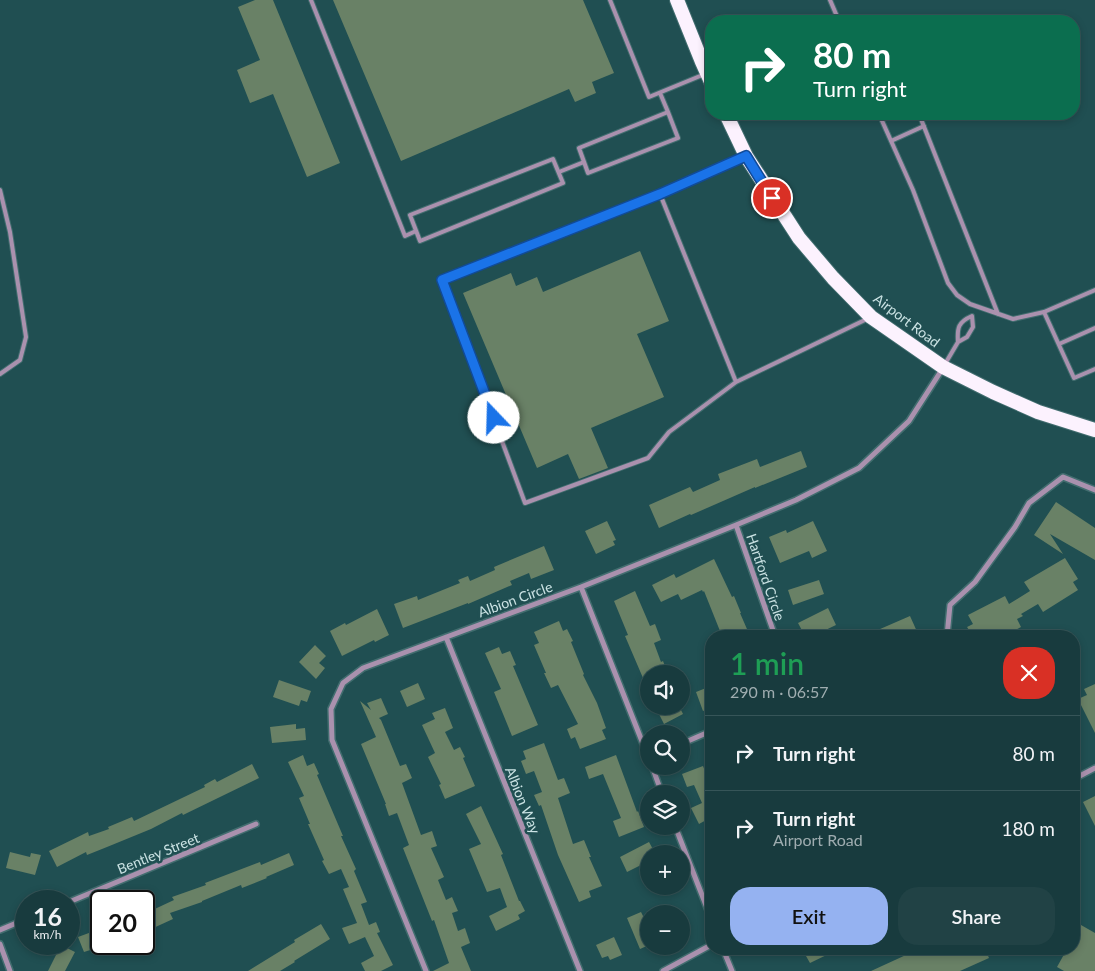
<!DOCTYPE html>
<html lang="en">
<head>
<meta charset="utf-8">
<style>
  body { margin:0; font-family:Lato,sans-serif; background:#214245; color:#f1f3f6; height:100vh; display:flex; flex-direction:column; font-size:19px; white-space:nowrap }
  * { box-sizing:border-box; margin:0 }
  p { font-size:16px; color:#9fadb0 }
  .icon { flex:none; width:28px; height:28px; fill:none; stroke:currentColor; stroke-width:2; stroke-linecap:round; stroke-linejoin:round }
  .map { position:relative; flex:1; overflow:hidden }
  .panel { position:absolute; left:705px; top:630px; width:375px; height:325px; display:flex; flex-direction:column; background:#183b3e; border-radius:20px; box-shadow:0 2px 8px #0003,0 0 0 1px #365558 }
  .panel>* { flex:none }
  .top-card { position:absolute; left:705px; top:15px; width:375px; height:105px; border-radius:20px; box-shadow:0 2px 8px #0003,0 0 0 1px #365558; background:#0b6e4f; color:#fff; overflow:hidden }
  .fabs { position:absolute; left:640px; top:665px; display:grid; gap:10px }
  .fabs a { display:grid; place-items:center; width:50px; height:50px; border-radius:50%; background:#183b3e; box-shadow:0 2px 8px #0003,0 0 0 1px #365558; font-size:25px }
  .speed { position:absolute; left:15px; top:890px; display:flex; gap:10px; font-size:25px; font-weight:700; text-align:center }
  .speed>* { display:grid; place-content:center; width:65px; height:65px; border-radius:50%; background:#183b3e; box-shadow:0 2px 8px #0003,0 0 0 1px #365558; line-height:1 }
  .speed small { font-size:12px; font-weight:400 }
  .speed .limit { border:2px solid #111; border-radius:8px; background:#fff; color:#111 }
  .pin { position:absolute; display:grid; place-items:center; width:42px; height:42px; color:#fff; margin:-21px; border:2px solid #fff; border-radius:50%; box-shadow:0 1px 5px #0007 }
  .me { position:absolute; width:55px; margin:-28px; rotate:339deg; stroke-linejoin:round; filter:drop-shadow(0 0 4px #0008) }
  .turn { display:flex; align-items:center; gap:18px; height:105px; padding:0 25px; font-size:22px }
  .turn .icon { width:65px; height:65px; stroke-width:2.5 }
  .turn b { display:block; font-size:35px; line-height:42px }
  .round { display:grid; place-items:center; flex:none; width:52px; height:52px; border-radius:20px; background:#214245 }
  .headline { display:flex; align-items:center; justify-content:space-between; height:85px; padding:0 25px }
  h1 { font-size:30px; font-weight:600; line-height:38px; color:#1e9e55 }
  .primary-button { display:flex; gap:10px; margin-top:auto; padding:10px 25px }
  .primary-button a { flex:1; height:58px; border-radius:20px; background:#95b2f1; color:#111; font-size:20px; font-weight:600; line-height:58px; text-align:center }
  .primary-button a+a { background:#214245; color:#f1f3f6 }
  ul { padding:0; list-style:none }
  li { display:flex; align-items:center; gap:15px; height:75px; padding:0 25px; border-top:1px solid #365558 }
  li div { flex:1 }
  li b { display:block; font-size:19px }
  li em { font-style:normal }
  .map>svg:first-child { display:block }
  .building { fill:#698166 }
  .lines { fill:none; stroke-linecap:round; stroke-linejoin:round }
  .service-casing { stroke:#426d6f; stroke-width:6 }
  .minor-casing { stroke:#426d6f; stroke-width:8 }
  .trunk-casing { stroke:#426d6f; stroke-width:16 }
  .service { stroke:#aa91ae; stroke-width:4 }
  .minor { stroke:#aa91ae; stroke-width:5 }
  .trunk { stroke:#fcf2fe; stroke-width:14 }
  .route-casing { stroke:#114b97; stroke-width:12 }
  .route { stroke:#1a73e8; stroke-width:9 }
  .labels { text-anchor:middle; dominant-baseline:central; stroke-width:5; stroke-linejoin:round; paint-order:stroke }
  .street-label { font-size:14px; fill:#cbe3e4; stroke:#204f52 }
</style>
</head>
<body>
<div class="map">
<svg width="1095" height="971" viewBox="0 0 1095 971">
  <rect width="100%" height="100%" fill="#204f52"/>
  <!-- building -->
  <path class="building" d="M 255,0 L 273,0 L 340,163 L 307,177 L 273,94 L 250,103 L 237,70 L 260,60 L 238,7 Z
    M 333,0 L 583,0 L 614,73 L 592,82 L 596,93 L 575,102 L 569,89 L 401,161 Z
    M 640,251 L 669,321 L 637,334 L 664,397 L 591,428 L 608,468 L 579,479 L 568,454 L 537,468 L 463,293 L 511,273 L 516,286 L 537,277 L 543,292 Z
    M 801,451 L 807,467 L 755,488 L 755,487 L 691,515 L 690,514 L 659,528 L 649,505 L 690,487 L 693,492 L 720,480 L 718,474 L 757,459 L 760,467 Z
    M 1056,502 L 1095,528 L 1095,560 L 1050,534 L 1063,554 L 1034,535 Z
    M 607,521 L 616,540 L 613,541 L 615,545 L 596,554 L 585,531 Z
    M 813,521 L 827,551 L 812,558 L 809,551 L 780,563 L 769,537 L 786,530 L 787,533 Z
    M 544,546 L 554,570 L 531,579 L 529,573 L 510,581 L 512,585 L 468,604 L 468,603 L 403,628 L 394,604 L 417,596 L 418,600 L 460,583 L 458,580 L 468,576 L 470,581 L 495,570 L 494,567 Z
    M 1065,558 L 1078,579 L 1073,582 L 1078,590 L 1043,612 L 1038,604 L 1021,614 L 1023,616 L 1017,619 L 1021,627 L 1004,636 L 973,636 L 967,627 L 973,624 L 968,615 L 1005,596 L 1009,604 L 1030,591 L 1024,582 Z
    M 714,559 L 732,597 L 734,596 L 741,613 L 740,613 L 750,636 L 722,636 L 704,591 L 703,592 L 702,590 L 681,600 L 678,594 L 661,602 L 652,585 L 674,574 L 676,578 Z
    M 819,580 L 824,594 L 793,605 L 788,590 Z
    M 635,591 L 650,626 L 655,624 L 661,640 L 654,643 L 661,662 L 663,661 L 668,674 L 649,674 L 649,692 L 625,636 L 628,635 L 614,601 Z
    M 828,608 L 836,625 L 813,636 L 805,636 L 798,623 Z
    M 377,609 L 389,635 L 375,642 L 374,640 L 342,656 L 330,631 L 345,623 L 346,625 Z
    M 910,616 L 919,636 L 864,636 Z
    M 559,621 L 563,631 L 567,629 L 573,641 L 571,642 L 584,674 L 583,675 L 597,703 L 606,728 L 602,730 L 606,739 L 580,749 L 575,737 L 571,739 L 567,729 L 578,724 L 558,685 L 551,688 L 544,673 L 546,673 L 534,645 L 539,643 L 534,632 Z
    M 315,645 L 326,656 L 319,663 L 325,668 L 316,679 L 299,662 Z
    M 499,647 L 502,654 L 510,651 L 516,665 L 513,666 L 538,725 L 512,736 L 494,692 L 501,689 L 485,653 Z
    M 279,680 L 311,691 L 307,702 L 301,700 L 299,706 L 273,697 Z
    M 418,683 L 425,699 L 407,707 L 400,691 Z
    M 1095,684 L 1095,733 L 1078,699 L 1087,695 L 1084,689 Z
    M 711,686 L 711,708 L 703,711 L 696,692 Z
    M 381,698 L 388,714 L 379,718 L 381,720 L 400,766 L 406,764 L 412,778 L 402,783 L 421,835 L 432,831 L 437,846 L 431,848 L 444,877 L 438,880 L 446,900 L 452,897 L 458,911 L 452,913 L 458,931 L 465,928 L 470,943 L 461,947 L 471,971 L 433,971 L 449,963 L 434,920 L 432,921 L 403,848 L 409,845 L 397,813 L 389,816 L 385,804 L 386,804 L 361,744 L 376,737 L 360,701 L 371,710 L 367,703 Z
    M 655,706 L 679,706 L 683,714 L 664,724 Z
    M 445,708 L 453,728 L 445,732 L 454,750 L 460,747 L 465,757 L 463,758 L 475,786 L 445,799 L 439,785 L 441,784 L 428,757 L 435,753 L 422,725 L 435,719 L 432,713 Z
    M 296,724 L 296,729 L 305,728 L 306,740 L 272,743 L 270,727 Z
    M 544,743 L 558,780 L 564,778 L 570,793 L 558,798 L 573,844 L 584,840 L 591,857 L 589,857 L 602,886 L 589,891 L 591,897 L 579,902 L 558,855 L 541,805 L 539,806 L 534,795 L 542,792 L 534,771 L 526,774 L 521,761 L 526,759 L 523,751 Z
    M 303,755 L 307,766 L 314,763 L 319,774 L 317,775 L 343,836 L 341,836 L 356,869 L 354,871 L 367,902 L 361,904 L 369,925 L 376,922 L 380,932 L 377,933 L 393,965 L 381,971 L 365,971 L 361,963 L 374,956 L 365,937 L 349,944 L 342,928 L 357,923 L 343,889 L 349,887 L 341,869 L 329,874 L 322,861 L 324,860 L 308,824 L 310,824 L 299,798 L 304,796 L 288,762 Z
    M 616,755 L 637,812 L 638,811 L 644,827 L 619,837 L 613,821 L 621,818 L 603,774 L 589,779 L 585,767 Z
    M 252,764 L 259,778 L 183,815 L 182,813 L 151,829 L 107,847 L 87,855 L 86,852 L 57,867 L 49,851 L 88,832 L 89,836 L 109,829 L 108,827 L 132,817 L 134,821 L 205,787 L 204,785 L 215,779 L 217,782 Z
    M 703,766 L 711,787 L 711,826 L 708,819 L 699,824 L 691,808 L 702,803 L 694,785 L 687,787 L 682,774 Z
    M 1095,796 L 1095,826 L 1083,802 Z
    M 481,806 L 503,854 L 501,855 L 519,901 L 520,901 L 525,911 L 518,915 L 520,919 L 496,931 L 489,916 L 507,907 L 500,888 L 487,892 L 469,849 L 481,844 L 466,814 Z
    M 649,842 L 655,853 L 649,854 L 649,861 L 627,872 L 620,857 Z
    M 10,852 L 30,857 L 31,853 L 41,855 L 35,875 L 6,868 Z
    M 289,853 L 294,865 L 266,877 L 267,878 L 242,888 L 241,885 L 202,901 L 202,902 L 170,913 L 173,919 L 149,930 L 144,921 L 144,914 L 174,900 L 172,897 L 206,885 L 205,883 L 260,862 L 261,865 Z
    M 641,912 L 649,928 L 649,945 L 640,949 L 627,918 Z
    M 1074,921 L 1095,933 L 1095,971 L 1064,971 L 1057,967 L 1067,949 L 1074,949 Z
    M 321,924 L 330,939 L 294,961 L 295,962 L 280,971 L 248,971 L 295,942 L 294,940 Z
    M 97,930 L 103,946 L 84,952 L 78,937 Z
    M 614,937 L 622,955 L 610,960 L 608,956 L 602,958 L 596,945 Z
    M 61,945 L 75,952 L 65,971 L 48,971 Z
    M 802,949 L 839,949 L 810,963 Z
    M 919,949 L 985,949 L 989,958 L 960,971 L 871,971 Z"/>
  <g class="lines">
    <!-- service casing -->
    <g class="service-casing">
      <path id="service" d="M 311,0 L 405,236 L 416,231
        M 610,0 L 649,97 L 705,74
        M 830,0 L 839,21
        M 660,93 L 668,112
        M 668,112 L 678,138 L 588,173 L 579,148 Z
        M 879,114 L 913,190 L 948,283 L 957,295 L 970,304 L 1013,319 L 1044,312
        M 919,114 L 998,314
        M 891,141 L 924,126
        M 742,157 L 660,194 L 442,280 L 525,503 L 648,458 L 669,432 L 736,382 L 869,318
        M 553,159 L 563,183 L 420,241 L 410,215 Z
        M 559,172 L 584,162
        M 0,190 L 10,232 L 26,337 L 20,360 L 0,374
        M 660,194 L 736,382
        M 1095,290 L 1044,312 L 1074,378 L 1095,369
        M 1059,344 L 1095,328
        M 945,364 L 958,342 L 967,337 L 973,327 L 972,316 C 958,322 957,328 958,342"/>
    </g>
    <!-- minor casing -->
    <g class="minor-casing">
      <path id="minor" d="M 736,525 L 775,636
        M 581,587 L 649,759
        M 947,636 L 950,605 L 975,582 L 1015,527 L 1029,503 L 1063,477 L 1095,490
        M 446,637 L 580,971
        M 681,744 L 711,731
        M 652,766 L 662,794
        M 1074,779 L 1095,768
        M 675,826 L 711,918
        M 69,902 L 256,824
        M 0,930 L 26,919
        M 0,944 L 10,971
        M 723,949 L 732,971
        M 426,971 L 332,740 L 331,709 L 343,683 L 363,668 L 581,587 L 736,525 L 796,500 L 859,468 L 909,421 L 943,368
        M 663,971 L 711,945"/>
    </g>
    <!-- trunk casing -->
    <g class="trunk-casing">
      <path id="trunk" d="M 677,0 L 702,62 L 711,82
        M 726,114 L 746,156 L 799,238 L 833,278 L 871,317 L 943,367 L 993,392 L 1038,412 L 1095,430"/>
    </g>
    <!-- service -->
    <use href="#service" class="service"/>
    <!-- minor -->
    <use href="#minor" class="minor"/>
    <!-- trunk -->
    <use href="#trunk" class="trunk"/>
  </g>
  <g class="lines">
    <!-- route casing -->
    <g class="route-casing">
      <path id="route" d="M 494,418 L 442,280 L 660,194 L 746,156 L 772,198"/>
    </g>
    <!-- route -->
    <use href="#route" class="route"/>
  </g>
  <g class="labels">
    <!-- street labels -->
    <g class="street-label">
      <text transform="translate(907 320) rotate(37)">Airport Road</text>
      <text transform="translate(766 577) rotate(71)">Hartford Circle</text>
      <text transform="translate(515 599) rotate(-20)">Albion Circle</text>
      <text transform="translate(523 800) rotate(68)">Albion Way</text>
      <text transform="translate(158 853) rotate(-22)">Bentley Street</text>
    </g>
  </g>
</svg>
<div class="fabs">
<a><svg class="icon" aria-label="sound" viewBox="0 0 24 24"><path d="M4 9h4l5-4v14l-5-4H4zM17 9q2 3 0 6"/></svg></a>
<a><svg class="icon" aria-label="search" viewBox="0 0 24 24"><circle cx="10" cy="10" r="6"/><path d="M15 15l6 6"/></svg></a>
<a><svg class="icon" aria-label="layers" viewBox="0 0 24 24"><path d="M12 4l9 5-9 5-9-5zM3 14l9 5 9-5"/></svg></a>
<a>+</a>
<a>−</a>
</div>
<div class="speed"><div>16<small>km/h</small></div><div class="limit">20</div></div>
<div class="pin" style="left:772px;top:198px;background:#d93025"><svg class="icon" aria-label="arrive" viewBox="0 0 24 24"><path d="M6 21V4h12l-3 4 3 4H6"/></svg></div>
<svg class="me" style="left:494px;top:418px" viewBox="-20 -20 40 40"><circle r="19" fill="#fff"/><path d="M0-13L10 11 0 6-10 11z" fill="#1a73e8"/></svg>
<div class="top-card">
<div class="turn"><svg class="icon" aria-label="right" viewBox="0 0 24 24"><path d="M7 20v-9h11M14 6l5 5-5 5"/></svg><div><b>80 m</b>Turn right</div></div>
</div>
<section class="panel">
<div class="headline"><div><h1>1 min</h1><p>290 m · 06:57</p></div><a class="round" style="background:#d93025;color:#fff"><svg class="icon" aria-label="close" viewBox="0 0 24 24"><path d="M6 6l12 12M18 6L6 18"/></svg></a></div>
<ul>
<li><svg class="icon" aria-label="right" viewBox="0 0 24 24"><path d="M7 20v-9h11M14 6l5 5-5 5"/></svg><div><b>Turn right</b></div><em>80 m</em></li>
<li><svg class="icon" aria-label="right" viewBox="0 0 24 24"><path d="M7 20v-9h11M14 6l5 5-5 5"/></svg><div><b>Turn right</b><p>Airport Road</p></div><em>180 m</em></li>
</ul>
<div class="primary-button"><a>Exit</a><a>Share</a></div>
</section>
</div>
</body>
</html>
